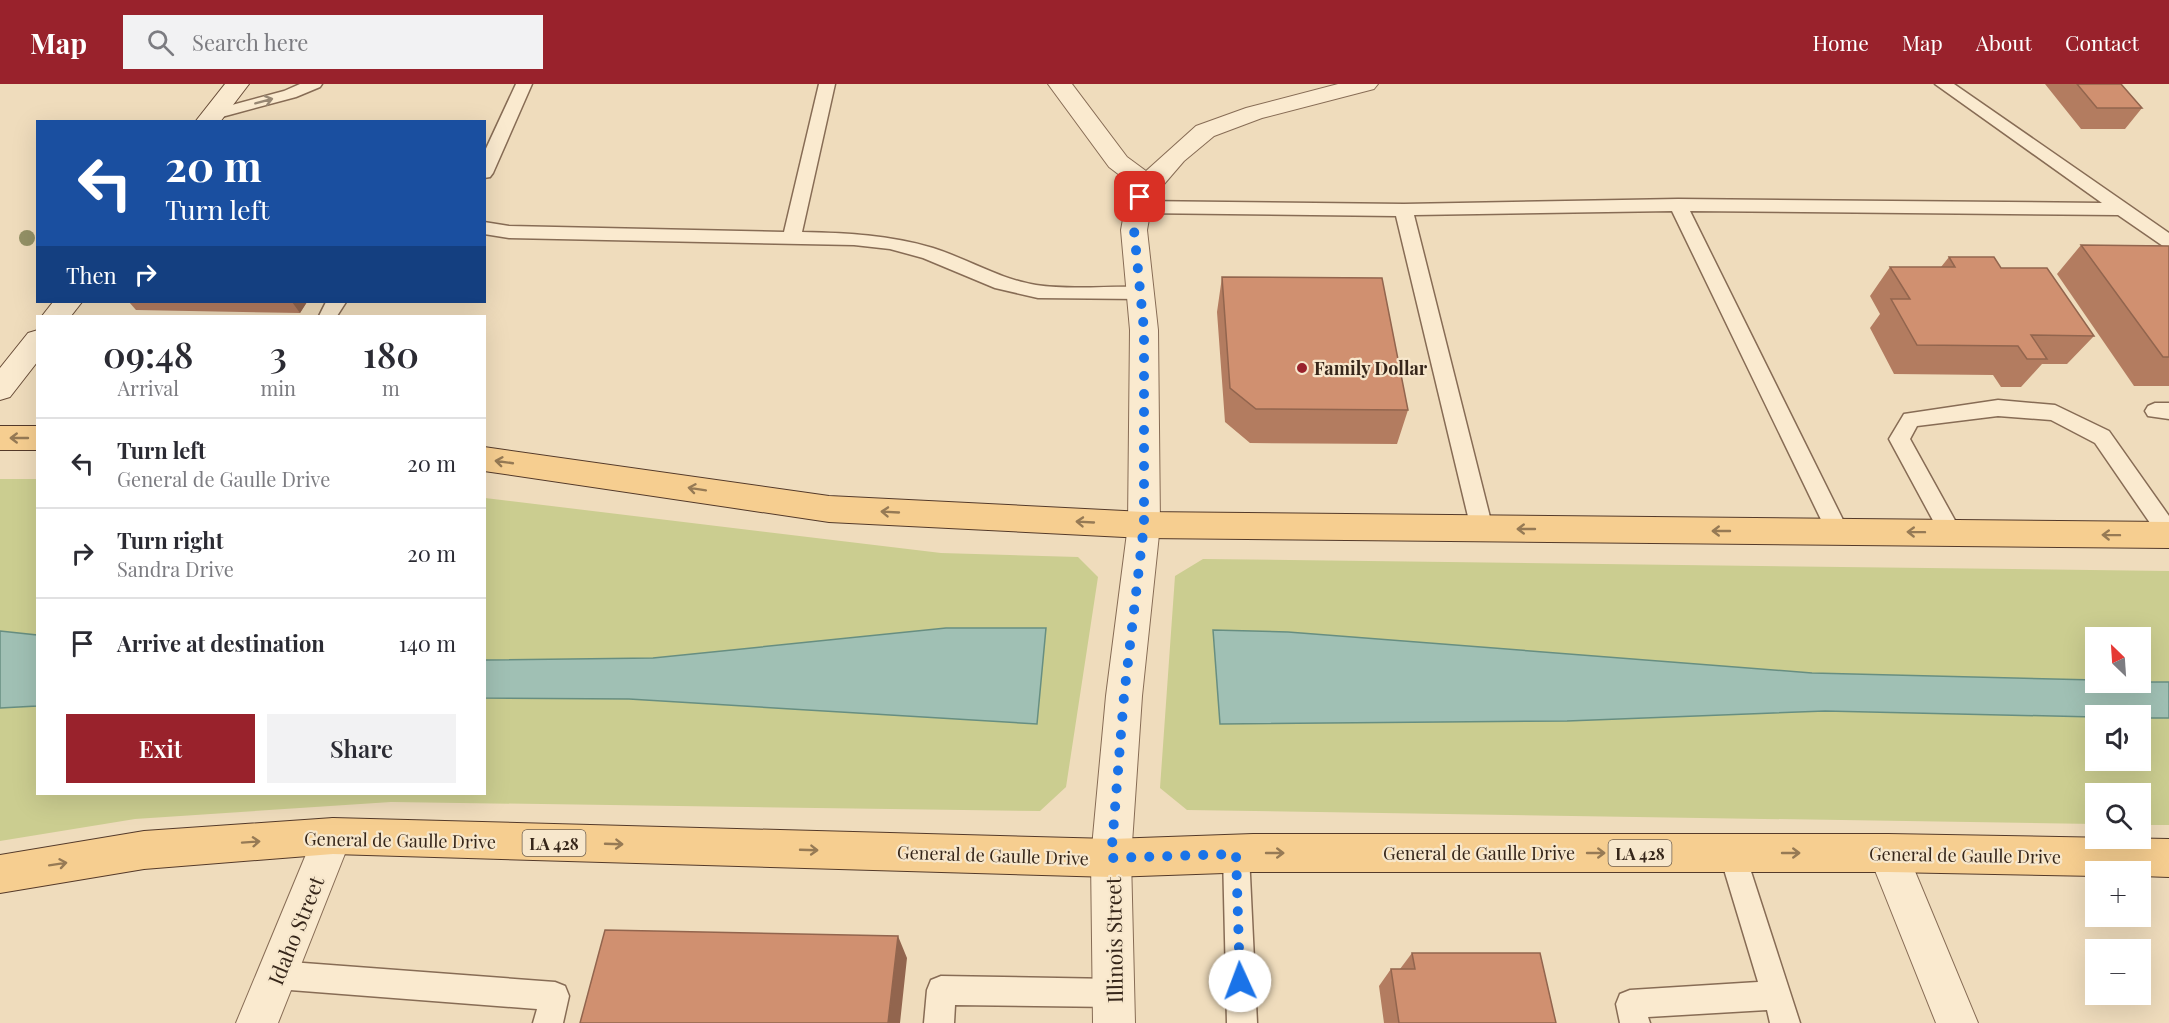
<!DOCTYPE html>
<html lang="en">
<head>
<meta charset="utf-8">
<style>
  body { margin:0; font-family:"Playfair Display",serif; background:#f2f2f3; color:#2b2b33; height:100vh; display:flex; flex-direction:column; font-size:22px; white-space:nowrap }
  * { box-sizing:border-box; margin:0 }
  p { font-size:20px; color:#7c7c81 }
  .icon { flex:none; width:33px; height:33px; fill:none; stroke:currentColor; stroke-width:2; stroke-linecap:round; stroke-linejoin:round }
  .map { position:relative; flex:1; overflow:hidden }
  .side { position:absolute; left:36px; top:231px; width:450px; height:480px; display:flex; flex-direction:column; background:#fff; border-radius:0px; box-shadow:0 6px 24px #0002 }
  .side>* { flex:none }
  .banner { position:absolute; left:36px; top:36px; width:450px; height:183px; border-radius:0px; box-shadow:0 6px 24px #0002; background:#1a4fa0; color:#fff; overflow:hidden }
  .needle { width:39px; rotate:335deg }
  .controls { position:absolute; left:2085px; top:543px; display:grid; gap:12px }
  .controls a { display:grid; place-items:center; width:66px; height:66px; border-radius:0px; background:#fff; box-shadow:0 6px 24px #0002; font-size:30px }
  .pin { position:absolute; display:grid; place-items:center; width:51px; height:51px; color:#fff; margin:-26px; border-radius:12px; box-shadow:0 3px 9px #0006 }
  .me { position:absolute; width:66px; margin:-33px; rotate:358deg; stroke-linejoin:round; filter:drop-shadow(0 0 4px #0008) }
  .turn { display:flex; align-items:center; gap:21px; height:126px; padding:0 30px; font-size:27px }
  .turn .icon { width:78px; height:78px; stroke-width:2.5 }
  .turn b { display:block; font-size:42px; line-height:51px }
  .then { display:flex; align-items:center; height:57px; padding:0 30px; background:#0003; gap:12px; font-size:22px }
  .eta { display:flex; justify-content:space-evenly; align-items:center; height:102px; text-align:center }
  .eta b { font-size:36px; font-weight:600; line-height:42px }
  .primary-button { display:flex; gap:12px; margin-top:auto; padding:12px 30px }
  .primary-button a { flex:1; height:69px; border-radius:0px; background:#99222c; color:#fff; font-size:24px; font-weight:600; line-height:69px; text-align:center }
  .primary-button a+a { background:#f2f2f3; color:#2b2b33 }
  ul { padding:0; list-style:none }
  li { display:flex; align-items:center; gap:18px; height:90px; padding:0 30px; border-top:2px solid #e1e1e2 }
  li div { flex:1 }
  li b { display:block; font-size:22px }
  li em { font-style:normal }
  header { display:flex; align-items:center; gap:36px; box-sizing:border-box; height:84px; padding:0 30px; background:#99222c; color:#fff }
  header strong { font-size:28px }
  nav { display:flex; gap:33px; margin-inline-start:auto; font-size:21px }
  .search { width:420px; height:54px; background:#f2f2f3; display:flex; align-items:center; gap:15px; box-sizing:border-box; padding:0 21px; border-radius:0px; color:#7c7c81; font-size:22px }
  .map>svg:first-child { display:block }
  .green { fill:#cbcd90 }
  .water { fill:#a0c0b4; stroke:#678e81; stroke-width:1.5 }
  .lines { fill:none; stroke-linecap:round; stroke-linejoin:round }
  .lane-casing { stroke:#876c55; stroke-width:3 }
  .street-casing { stroke:#876c55; stroke-width:2 }
  .secondary-casing { stroke:#694d38; stroke-width:2 }
  .primary-casing { stroke:#543a2a; stroke-width:2 }
  .lane { fill:#faeacf; fill-rule:evenodd }
  .street { fill:#faeacf; fill-rule:evenodd }
  .secondary { fill:#faeacf; fill-rule:evenodd }
  .primary { fill:#f6ce90; fill-rule:evenodd }
  .tree { fill:#949166 }
  .wall { fill:#b37c60 }
  .shaded-wall { fill:#92654e }
  .building { fill:#d09070; stroke:#92654e; stroke-width:1.5 }
  .oneway { stroke:#988874 }
  .oneway2 { stroke:#967a55 }
  .route { stroke:#1a73e8; stroke-width:10; stroke-dasharray:0 18 }
  .poi-dot { fill:#99222c; stroke:#f7e7cc; stroke-width:2 }
  .labels { text-anchor:middle; dominant-baseline:central; stroke-width:4.5; stroke-linejoin:round; paint-order:stroke }
  .shield { fill:#f7e7cc; stroke:#70604f; stroke-width:1.5 }
  .shield-label { font-size:16px; font-weight:bold; fill:#36261a }
  .poi-label { font-size:18px; font-weight:bold; fill:#36261a; stroke:#f7e7cc; text-anchor:start }
  .street-label { font-size:18px; fill:#36261a; stroke:#f7e7cc }
  .near-street-label { font-size:21px; fill:#36261a; stroke:#f7e7cc }
</style>
</head>
<body>
<header>
<strong>Map</strong>
<div class="search"><svg class="icon" aria-label="search" viewBox="0 0 24 24"><circle cx="10" cy="10" r="6"/><path d="M15 15l6 6"/></svg>Search here</div>
<nav><a>Home</a><a>Map</a><a>About</a><a>Contact</a></nav>
</header>
<div class="map">
<svg width="2169" height="939" viewBox="0 0 2169 939">
  <rect width="100%" height="100%" fill="#efdcbc"/>
  <!-- green -->
  <path class="green" d="M 0,395 L 37,395 L 37,551 L 0,547 Z
    M 485,414 L 941,469 L 1078,473 L 1098,493 L 1066,703 L 1040,727 L 391,718 L 135,735 L 0,757 L 0,624 L 37,622 L 38,710 L 484,710 L 485,614 L 629,615 L 1037,639 L 1045,544 L 946,544 L 653,574 L 485,576 Z
    M 1203,475 L 2169,487 L 2169,598 L 2141,597 L 2140,554 L 2096,554 L 2095,596 L 1812,589 L 1288,548 L 1213,547 L 1220,640 L 1567,637 L 1825,627 L 2095,633 L 2096,676 L 2140,676 L 2141,634 L 2169,634 L 2169,741 L 2141,741 L 2140,710 L 2096,710 L 2095,740 L 1187,726 L 1160,704 L 1175,492 Z"/>
  <!-- water -->
  <path class="water" d="M 946,544 L 1046,544 L 1037,640 L 629,615 L 485,614 L 485,576 L 653,574 Z
    M 1213,546 L 1288,548 L 1812,589 L 2095,596 L 2096,598 L 2169,598 L 2169,634 L 2141,634 L 2140,632 L 2095,633 L 1825,627 L 1567,637 L 1220,640 Z
    M 0,547 L 37,551 L 37,622 L 0,624 Z"/>
  <g class="lines">
    <!-- lane casing -->
    <g class="lane-casing">
      <path id="lane" d="M 300,0 L 322,0 L 320,3 L 296,13 L 218,34 L 206,34 L 204,31 L 206,28 L 284,7 Z
        M 516,0 L 532,0 L 493,89 L 490,93 L 484,94 L 484,69 Z
        M 819,0 L 835,0 L 802,148 C 847,149 890,151 933,164 C 968,175 999,195 1036,201 C 1066,206 1110,202 1141,203 L 1148,204 L 1150,209 L 1148,214 L 1141,215 L 1038,214 L 995,204 L 923,174 L 890,165 L 854,161 L 509,154 L 484,150 L 484,138 L 509,142 L 784,148 Z
        M 1935,0 L 1954,0 L 2169,149 L 2169,164 L 2163,162 L 2118,131 L 1690,127 L 1849,448 L 1846,454 L 1838,457 L 1830,454 L 1827,448 L 1672,127 L 1414,131 L 1493,445 L 1490,451 L 1482,454 L 1474,451 L 1471,445 L 1396,132 L 1138,129 L 1132,127 L 1129,123 L 1132,119 L 1138,117 L 1404,120 L 1678,115 L 2102,119 Z
        M 326,218 L 346,218 L 337,232 L 319,232 Z
        M 1998,316 L 2055,321 L 2109,347 L 2169,432 L 2169,458 L 2161,455 L 2095,359 L 2051,336 L 1998,332 L 1917,342 L 1910,355 L 1962,449 L 1959,455 L 1951,458 L 1943,455 L 1889,355 L 1904,330 Z
        M 2155,319 L 2169,319 L 2169,335 L 2148,332 L 2145,327 L 2148,322 Z
        M 1732,756 L 1741,760 L 1745,769 L 1800,939 L 1770,939 L 1767,926 L 1648,933 L 1650,939 L 1620,939 L 1616,920 L 1620,910 L 1630,906 L 1758,898 L 1719,769 L 1723,760 Z
        M 1236,757 L 1245,761 L 1249,770 L 1257,939 L 1227,939 L 1223,770 L 1227,761 Z
        M 277,877 L 555,898 L 565,902 L 569,912 L 563,939 L 533,939 L 537,925 L 277,905 L 267,901 L 263,891 L 267,881 Z
        M 941,892 L 1114,895 L 1124,899 L 1128,909 L 1124,919 L 1114,923 L 955,921 L 954,939 L 924,939 L 927,906 L 931,896 Z"/>
    </g>
    <!-- street casing -->
    <g class="street-casing">
      <path id="street" d="M 1048,0 L 1072,0 L 1127,73 L 1146,87 L 1196,42 L 1246,24 L 1338,0 L 1378,0 L 1374,5 L 1262,34 L 1214,52 L 1184,77 L 1153,113 L 1147,146 L 1158,246 L 1160,441 L 1142,612 L 1131,774 L 1135,939 L 1093,939 L 1091,774 L 1106,612 L 1128,441 L 1130,246 L 1121,146 L 1127,113 L 1134,102 L 1109,83 Z
        M 333,734 L 347,739 L 352,752 L 278,939 L 236,939 L 319,739 Z
        M 1888,750 L 1902,756 L 1978,939 L 1936,939 L 1868,769 L 1874,756 Z"/>
    </g>
    <!-- secondary casing -->
    <g class="secondary-casing">
      <path id="secondary" d="M 225,0 L 249,0 L 220,38 L 195,38 Z
        M 53,218 L 82,218 L 71,232 L 42,232 Z
        M 38,246 L 38,277 L 10,313 L 0,316 L 0,284 L 28,249 Z"/>
    </g>
    <!-- primary casing -->
    <g class="primary-casing">
      <path id="primary" d="M 0,342 L 38,342 L 38,366 L 0,366 Z
        M 484,363 L 829,412 L 1144,428 L 2169,438 L 2169,464 L 1144,454 L 829,438 L 484,387 Z
        M 333,734 L 1111,755 L 1253,750 L 1888,750 L 2169,755 L 2169,793 L 2140,792 L 2140,788 L 2096,788 L 2096,792 L 1888,788 L 1253,788 L 1111,793 L 333,770 L 144,785 L 0,809 L 0,771 L 144,747 Z"/>
    </g>
    <!-- lane -->
    <use href="#lane" class="lane"/>
    <!-- street -->
    <use href="#street" class="street"/>
    <!-- secondary -->
    <use href="#secondary" class="secondary"/>
    <!-- primary -->
    <use href="#primary" class="primary"/>
  </g>
  <!-- trees -->
  <circle class="tree" cx="27" cy="154" r="8"/>
  <!-- wall -->
  <path class="wall" d="M 2045,0 L 2121,0 L 2142,24 L 2125,45 L 2081,45 Z
    M 2081,161 L 2169,162 L 2169,302 L 2134,302 L 2057,190 Z
    M 1949,173 L 2001,184 L 2094,252 L 2067,280 L 2042,280 L 2021,303 L 2001,303 L 1993,291 L 1894,290 L 1870,244 L 1880,230 L 1870,212 L 1890,183 L 1941,183 Z
    M 1222,193 L 1408,326 L 1397,360 L 1250,359 L 1225,338 L 1217,228 Z
    M 129,218 L 307,218 L 300,229 L 136,226 Z
    M 1412,869 L 1556,939 L 1384,939 L 1379,902 L 1391,885 L 1400,885 Z"/>
  <!-- shaded-wall -->
  <path class="shaded-wall" d="M 292,218 L 307,218 L 300,229 Z
    M 898,852 L 907,874 L 900,939 L 888,939 Z"/>
  <!-- building -->
  <path class="building" d="M 2077,0 L 2121,0 L 2142,24 L 2097,24 Z
    M 2081,161 L 2169,162 L 2169,273 L 2163,273 Z
    M 1949,173 L 1994,173 L 2001,184 L 2047,184 L 2094,252 L 2031,251 L 2047,275 L 2027,275 L 2018,262 L 1917,261 L 1891,215 L 1910,215 L 1890,183 L 1955,183 Z
    M 1222,193 L 1382,194 L 1408,326 L 1256,325 L 1230,304 Z
    M 605,846 L 898,852 L 888,939 L 580,939 Z
    M 1412,869 L 1540,869 L 1556,939 L 1399,939 L 1391,885 L 1415,885 Z"/>
  <!-- one-way arrows -->
  <defs><path id="oneway-shaft" d="M-6 0H5M1.5-3L5.5 0L1.5 3" fill="none" stroke-width="1.6" stroke-linecap="round" stroke-linejoin="round" transform="scale(1.5)"/></defs>
  <use class="oneway" href="#oneway-shaft" transform="translate(264 17) rotate(-15)"/>
  <g class="oneway2">
    <use href="#oneway-shaft" transform="translate(19 354) rotate(-180)"/>
    <use href="#oneway-shaft" transform="translate(504 378) rotate(-172)"/>
    <use href="#oneway-shaft" transform="translate(697 405) rotate(-171)"/>
    <use href="#oneway-shaft" transform="translate(890 428) rotate(-177)"/>
    <use href="#oneway-shaft" transform="translate(1085 438) rotate(-177)"/>
    <use href="#oneway-shaft" transform="translate(1526 445) rotate(-180)"/>
    <use href="#oneway-shaft" transform="translate(1721 447) rotate(-180)"/>
    <use href="#oneway-shaft" transform="translate(1916 448) rotate(-179)"/>
    <use href="#oneway-shaft" transform="translate(2111 451) rotate(-179)"/>
    <use href="#oneway-shaft" transform="translate(251 758) rotate(-4)"/>
    <use href="#oneway-shaft" transform="translate(614 760) rotate(2)"/>
    <use href="#oneway-shaft" transform="translate(809 766) rotate(2)"/>
    <use href="#oneway-shaft" transform="translate(1275 769)"/>
    <use href="#oneway-shaft" transform="translate(1596 769)"/>
    <use href="#oneway-shaft" transform="translate(1791 769)"/>
    <use href="#oneway-shaft" transform="translate(58 780) rotate(-9)"/>
  </g>
  <g class="lines">
    <!-- route -->
    <path class="route" d="M 1140,113 L 1134,146 L 1144,246 L 1144,441 L 1124,612 L 1111,774 L 1236,770 L 1240,897"/>
  </g>
  <!-- markers -->
  <circle class="poi-dot" cx="1302" cy="284" r="6"/>
  <g class="labels">
    <!-- shield labels -->
    <g class="shield">
      <rect x="522.5" y="746" width="63" height="26" rx="4.5"/>
      <rect x="1608.5" y="756" width="63" height="26" rx="4.5"/>
    </g>
    <g class="shield-label">
      <text x="554" y="759">LA 428</text>
      <text x="1640" y="769">LA 428</text>
    </g>
    <!-- poi labels -->
    <g class="poi-label">
      <text x="1314" y="284">Family Dollar</text>
    </g>
    <!-- street labels -->
    <g class="street-label">
      <text transform="translate(400 756) rotate(1)">General de Gaulle Drive</text>
      <text x="1479" y="769">General de Gaulle Drive</text>
      <text transform="translate(993 771) rotate(2)">General de Gaulle Drive</text>
      <text transform="translate(1965 771) rotate(1)">General de Gaulle Drive</text>
    </g>
    <!-- near-street labels -->
    <g class="near-street-label">
      <text transform="translate(295 846) rotate(-68)">Idaho Street</text>
      <text transform="translate(1113 856) rotate(-91)">Illinois Street</text>
    </g>
  </g>
</svg>
<div class="controls">
<a><svg class="needle" viewBox="-14 -14 28 28"><path d="M0-13l5 13h-10z" fill="#e53935"/><path d="M0 13l5-13h-10z" fill="#7c7c81"/></svg></a>
<a><svg class="icon" aria-label="sound" viewBox="0 0 24 24"><path d="M4 9h4l5-4v14l-5-4H4zM17 9q2 3 0 6"/></svg></a>
<a><svg class="icon" aria-label="search" viewBox="0 0 24 24"><circle cx="10" cy="10" r="6"/><path d="M15 15l6 6"/></svg></a>
<a>+</a>
<a>−</a>
</div>
<div class="pin" style="left:1140px;top:113px;background:#d93025"><svg class="icon" aria-label="arrive" viewBox="0 0 24 24"><path d="M6 21V4h12l-3 4 3 4H6"/></svg></div>
<svg class="me" style="left:1240px;top:897px" viewBox="-20 -20 40 40"><circle r="19" fill="#fff"/><path d="M0-13L10 11 0 6-10 11z" fill="#1a73e8"/></svg>
<div class="banner">
<div class="turn"><svg class="icon" aria-label="left" viewBox="0 0 24 24"><path d="M17 20v-9H6M10 6l-5 5 5 5"/></svg><div><b>20 m</b>Turn left</div></div>
<div class="then">Then<svg class="icon" aria-label="right" viewBox="0 0 24 24"><path d="M7 20v-9h11M14 6l5 5-5 5"/></svg></div>
</div>
<section class="side">
<div class="eta">
<div><b>09:48</b><p>Arrival</p></div>
<div><b>3</b><p>min</p></div>
<div><b>180</b><p>m</p></div>
</div>
<ul>
<li><svg class="icon" aria-label="left" viewBox="0 0 24 24"><path d="M17 20v-9H6M10 6l-5 5 5 5"/></svg><div><b>Turn left</b><p>General de Gaulle Drive</p></div><em>20 m</em></li>
<li><svg class="icon" aria-label="right" viewBox="0 0 24 24"><path d="M7 20v-9h11M14 6l5 5-5 5"/></svg><div><b>Turn right</b><p>Sandra Drive</p></div><em>20 m</em></li>
<li><svg class="icon" aria-label="arrive" viewBox="0 0 24 24"><path d="M6 21V4h12l-3 4 3 4H6"/></svg><div><b>Arrive at destination</b></div><em>140 m</em></li>
</ul>
<div class="primary-button"><a>Exit</a><a>Share</a></div>
</section>
</div>
</body>
</html>
